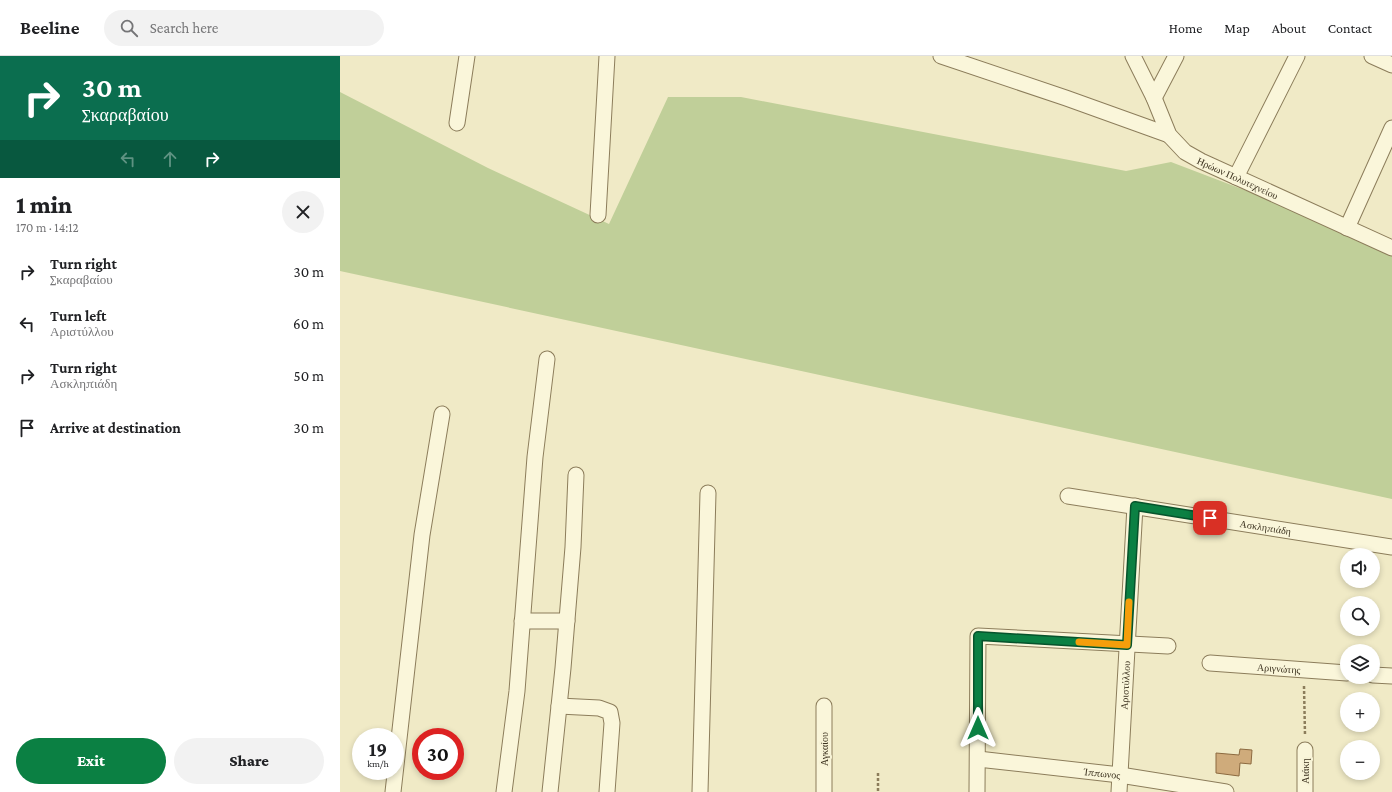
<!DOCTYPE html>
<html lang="en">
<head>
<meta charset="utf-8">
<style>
  body { margin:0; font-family:"Crimson Pro",serif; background:#f2f2f2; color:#202124; height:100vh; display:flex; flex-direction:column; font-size:15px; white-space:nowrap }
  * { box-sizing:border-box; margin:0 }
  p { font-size:13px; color:#757577 }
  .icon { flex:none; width:22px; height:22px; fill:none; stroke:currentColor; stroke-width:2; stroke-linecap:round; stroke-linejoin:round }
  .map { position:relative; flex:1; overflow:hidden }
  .drawer { display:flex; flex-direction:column; background:#fff; width:340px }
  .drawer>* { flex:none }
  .banner { background:#0b6e4f; color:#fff; overflow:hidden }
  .fabs { position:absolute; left:1000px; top:492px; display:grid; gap:8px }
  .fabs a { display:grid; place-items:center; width:40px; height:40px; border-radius:50%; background:#fff; box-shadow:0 2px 6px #0003; font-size:20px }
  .speed { position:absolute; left:12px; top:672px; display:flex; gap:8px; font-size:20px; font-weight:700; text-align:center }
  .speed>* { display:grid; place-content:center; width:52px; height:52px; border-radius:50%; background:#fff; box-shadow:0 2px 6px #0003; line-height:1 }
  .speed small { font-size:10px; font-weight:400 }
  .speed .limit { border:6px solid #d22; background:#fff; color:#111 }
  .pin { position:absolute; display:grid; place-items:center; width:34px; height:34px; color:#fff; margin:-17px; border-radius:8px; box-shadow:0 2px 6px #0006 }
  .me { position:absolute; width:44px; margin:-22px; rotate:0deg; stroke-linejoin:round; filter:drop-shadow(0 0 3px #0008) }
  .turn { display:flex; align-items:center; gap:14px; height:84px; padding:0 16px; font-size:18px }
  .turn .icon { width:52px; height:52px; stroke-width:2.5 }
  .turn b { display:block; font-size:28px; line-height:34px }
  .lanes { display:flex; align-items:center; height:38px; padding:0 16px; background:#0003; justify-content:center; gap:20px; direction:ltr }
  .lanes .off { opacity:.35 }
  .round { display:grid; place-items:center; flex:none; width:42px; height:42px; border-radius:21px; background:#f2f2f2 }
  .overview { display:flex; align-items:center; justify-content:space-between; height:68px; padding:0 16px }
  h1 { font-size:24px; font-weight:800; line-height:30px }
  .action { display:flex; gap:8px; margin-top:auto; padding:8px 16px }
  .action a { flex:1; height:46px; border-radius:24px; background:#0b8043; color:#fff; font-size:16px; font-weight:800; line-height:46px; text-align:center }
  .action a+a { background:#f2f2f2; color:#202124 }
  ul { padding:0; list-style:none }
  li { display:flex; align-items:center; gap:12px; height:52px; padding:0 16px }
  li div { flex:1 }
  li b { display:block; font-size:15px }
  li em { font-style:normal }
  header { display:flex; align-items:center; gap:24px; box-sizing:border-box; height:56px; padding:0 20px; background:#fff; border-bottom:1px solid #e0e0e0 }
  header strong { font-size:19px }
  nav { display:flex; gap:22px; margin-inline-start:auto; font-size:14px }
  .search { width:280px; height:36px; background:#f2f2f2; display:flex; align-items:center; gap:10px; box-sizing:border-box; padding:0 14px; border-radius:22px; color:#757577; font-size:15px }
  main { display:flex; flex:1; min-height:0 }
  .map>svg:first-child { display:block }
  .green { fill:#c0cf99 }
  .building { fill:#cfab7b; stroke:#8c6a40 }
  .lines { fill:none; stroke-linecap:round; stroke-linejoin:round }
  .minor-casing { stroke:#8c7d5b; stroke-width:17 }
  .path { stroke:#8c7d5b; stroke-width:2.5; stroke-dasharray:3 2; stroke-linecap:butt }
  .minor { stroke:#faf6da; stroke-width:15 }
  .route-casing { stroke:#07532c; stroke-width:10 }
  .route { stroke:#0b8043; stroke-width:7 }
  .slow { stroke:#f59e0b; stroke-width:7 }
  .labels { text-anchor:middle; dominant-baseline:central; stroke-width:4; stroke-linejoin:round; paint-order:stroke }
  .street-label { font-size:10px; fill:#3c321f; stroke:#f7f3d6 }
</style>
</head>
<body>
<header>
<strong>Beeline</strong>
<div class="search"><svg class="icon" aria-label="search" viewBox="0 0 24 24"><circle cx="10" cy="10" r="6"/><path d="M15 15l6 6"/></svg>Search here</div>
<nav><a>Home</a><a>Map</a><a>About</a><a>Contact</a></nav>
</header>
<main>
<section class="drawer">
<div class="banner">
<div class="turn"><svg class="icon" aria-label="right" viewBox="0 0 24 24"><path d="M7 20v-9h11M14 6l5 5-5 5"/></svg><div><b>30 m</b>Σκαραβαίου</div></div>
<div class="lanes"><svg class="icon off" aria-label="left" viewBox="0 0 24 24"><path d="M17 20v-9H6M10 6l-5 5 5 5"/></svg><svg class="icon off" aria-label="ahead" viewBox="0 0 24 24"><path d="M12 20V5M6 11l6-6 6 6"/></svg><svg class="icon" aria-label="right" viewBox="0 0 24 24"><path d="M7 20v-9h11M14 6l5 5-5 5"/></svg></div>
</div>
<div class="overview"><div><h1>1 min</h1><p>170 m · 14:12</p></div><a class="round"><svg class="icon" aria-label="close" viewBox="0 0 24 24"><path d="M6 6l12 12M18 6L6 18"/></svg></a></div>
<ul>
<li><svg class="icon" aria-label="right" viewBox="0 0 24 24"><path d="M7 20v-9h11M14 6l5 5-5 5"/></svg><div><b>Turn right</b><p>Σκαραβαίου</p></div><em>30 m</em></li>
<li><svg class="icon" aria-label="left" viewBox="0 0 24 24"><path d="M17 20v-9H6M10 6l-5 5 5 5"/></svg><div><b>Turn left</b><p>Αριστύλλου</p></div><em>60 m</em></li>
<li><svg class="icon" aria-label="right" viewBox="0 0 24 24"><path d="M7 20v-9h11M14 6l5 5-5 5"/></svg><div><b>Turn right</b><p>Ασκληπιάδη</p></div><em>50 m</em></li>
<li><svg class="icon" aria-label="arrive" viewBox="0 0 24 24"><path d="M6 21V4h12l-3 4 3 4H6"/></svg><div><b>Arrive at destination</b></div><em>30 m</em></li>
</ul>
<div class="action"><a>Exit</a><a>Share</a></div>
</section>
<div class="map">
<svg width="1052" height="736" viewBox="0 0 1052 736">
  <rect width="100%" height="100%" fill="#f0eac6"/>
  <!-- green -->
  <path class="green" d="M 0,36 L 148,112 L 269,168 L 328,41 L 401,41 L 786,115 L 831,106 L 1052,190 L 1052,443 L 0,215 Z"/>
  <!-- building -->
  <path class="building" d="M 900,693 L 912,694 L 911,708 L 900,707 L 899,720 L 876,717 L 876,697 L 899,699 Z"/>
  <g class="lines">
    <!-- minor casing -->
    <g class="minor-casing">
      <g id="minor">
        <path d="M 601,0 L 726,42 L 829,79"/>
        <path id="s1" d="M 793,0 L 814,42 L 829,79 L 845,96 L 861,105 L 1052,192"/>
        <path d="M 1032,0 L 1052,9"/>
        <path d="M 814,42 L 836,0"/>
        <path d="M 117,67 L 127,0"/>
        <path d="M 896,121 L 957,0"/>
        <path d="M 258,159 L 267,0"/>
        <path d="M 1007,172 L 1052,72"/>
        <path id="s2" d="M 728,440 L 1052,491"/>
        <path d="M 182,565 L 227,565"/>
        <path id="s3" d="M 870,607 L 1007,617"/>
        <path d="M 1033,619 L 1052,620"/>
        <path d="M 219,650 L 259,652 L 270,656 L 272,667 L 267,736"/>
        <path d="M 484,650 L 484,736"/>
        <path d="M 965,694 L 965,736"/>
        <path id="s4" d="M 638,703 L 780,719 L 886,736"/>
        <path d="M 53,736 L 82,479 L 102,358"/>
        <path d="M 164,736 L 177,635 L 195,401 L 207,303"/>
        <path d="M 210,736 L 223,612 L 233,491 L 236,419"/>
        <path d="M 360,736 L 368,437"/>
        <path d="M 637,736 L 638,580 L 828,590"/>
        <path id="s5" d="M 779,736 L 795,450"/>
      </g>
    </g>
    <!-- path -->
    <path class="path" d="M 964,630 L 965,679
      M 538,717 L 538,736"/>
    <!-- minor -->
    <use href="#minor" class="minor"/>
  </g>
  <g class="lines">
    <!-- route casing -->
    <g class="route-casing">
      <path id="route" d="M 638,672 L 638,580 L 787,589 L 795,450 L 870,462"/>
    </g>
    <!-- route -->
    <use href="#route" class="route"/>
    <!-- slow -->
    <path class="slow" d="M 739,586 L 787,589 L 789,546"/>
  </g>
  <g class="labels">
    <!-- street labels -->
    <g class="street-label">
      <text stroke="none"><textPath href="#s1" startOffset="169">Ηρώων Πολυτεχνείου</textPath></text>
      <text stroke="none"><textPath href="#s2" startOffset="200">Ασκληπιάδη</textPath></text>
      <text stroke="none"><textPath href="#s3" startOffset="69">Αριγνώτης</textPath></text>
      <text stroke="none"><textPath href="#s5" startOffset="107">Αριστύλλου</textPath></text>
      <text transform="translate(484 693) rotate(-90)">Αγκαίου</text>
      <text transform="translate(965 715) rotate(-90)">Αιάκη</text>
      <text stroke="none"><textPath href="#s4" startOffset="125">Ίππωνος</textPath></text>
    </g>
  </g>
</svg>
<div class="fabs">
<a><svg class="icon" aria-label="sound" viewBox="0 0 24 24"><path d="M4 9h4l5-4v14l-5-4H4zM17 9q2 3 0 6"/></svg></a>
<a><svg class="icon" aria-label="search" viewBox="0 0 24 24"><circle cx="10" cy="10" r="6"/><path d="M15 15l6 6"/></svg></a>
<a><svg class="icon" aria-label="layers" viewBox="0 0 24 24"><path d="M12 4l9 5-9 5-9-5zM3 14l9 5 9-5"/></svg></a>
<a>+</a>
<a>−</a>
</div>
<div class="speed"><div>19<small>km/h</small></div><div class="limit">30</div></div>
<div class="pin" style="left:870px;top:462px;background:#d93025"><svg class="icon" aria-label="arrive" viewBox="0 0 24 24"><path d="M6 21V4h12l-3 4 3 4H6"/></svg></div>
<svg class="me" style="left:638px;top:672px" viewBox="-20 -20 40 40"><path d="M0-17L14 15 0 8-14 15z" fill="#0b8043" stroke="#fff" stroke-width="4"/></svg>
</div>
</main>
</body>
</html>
